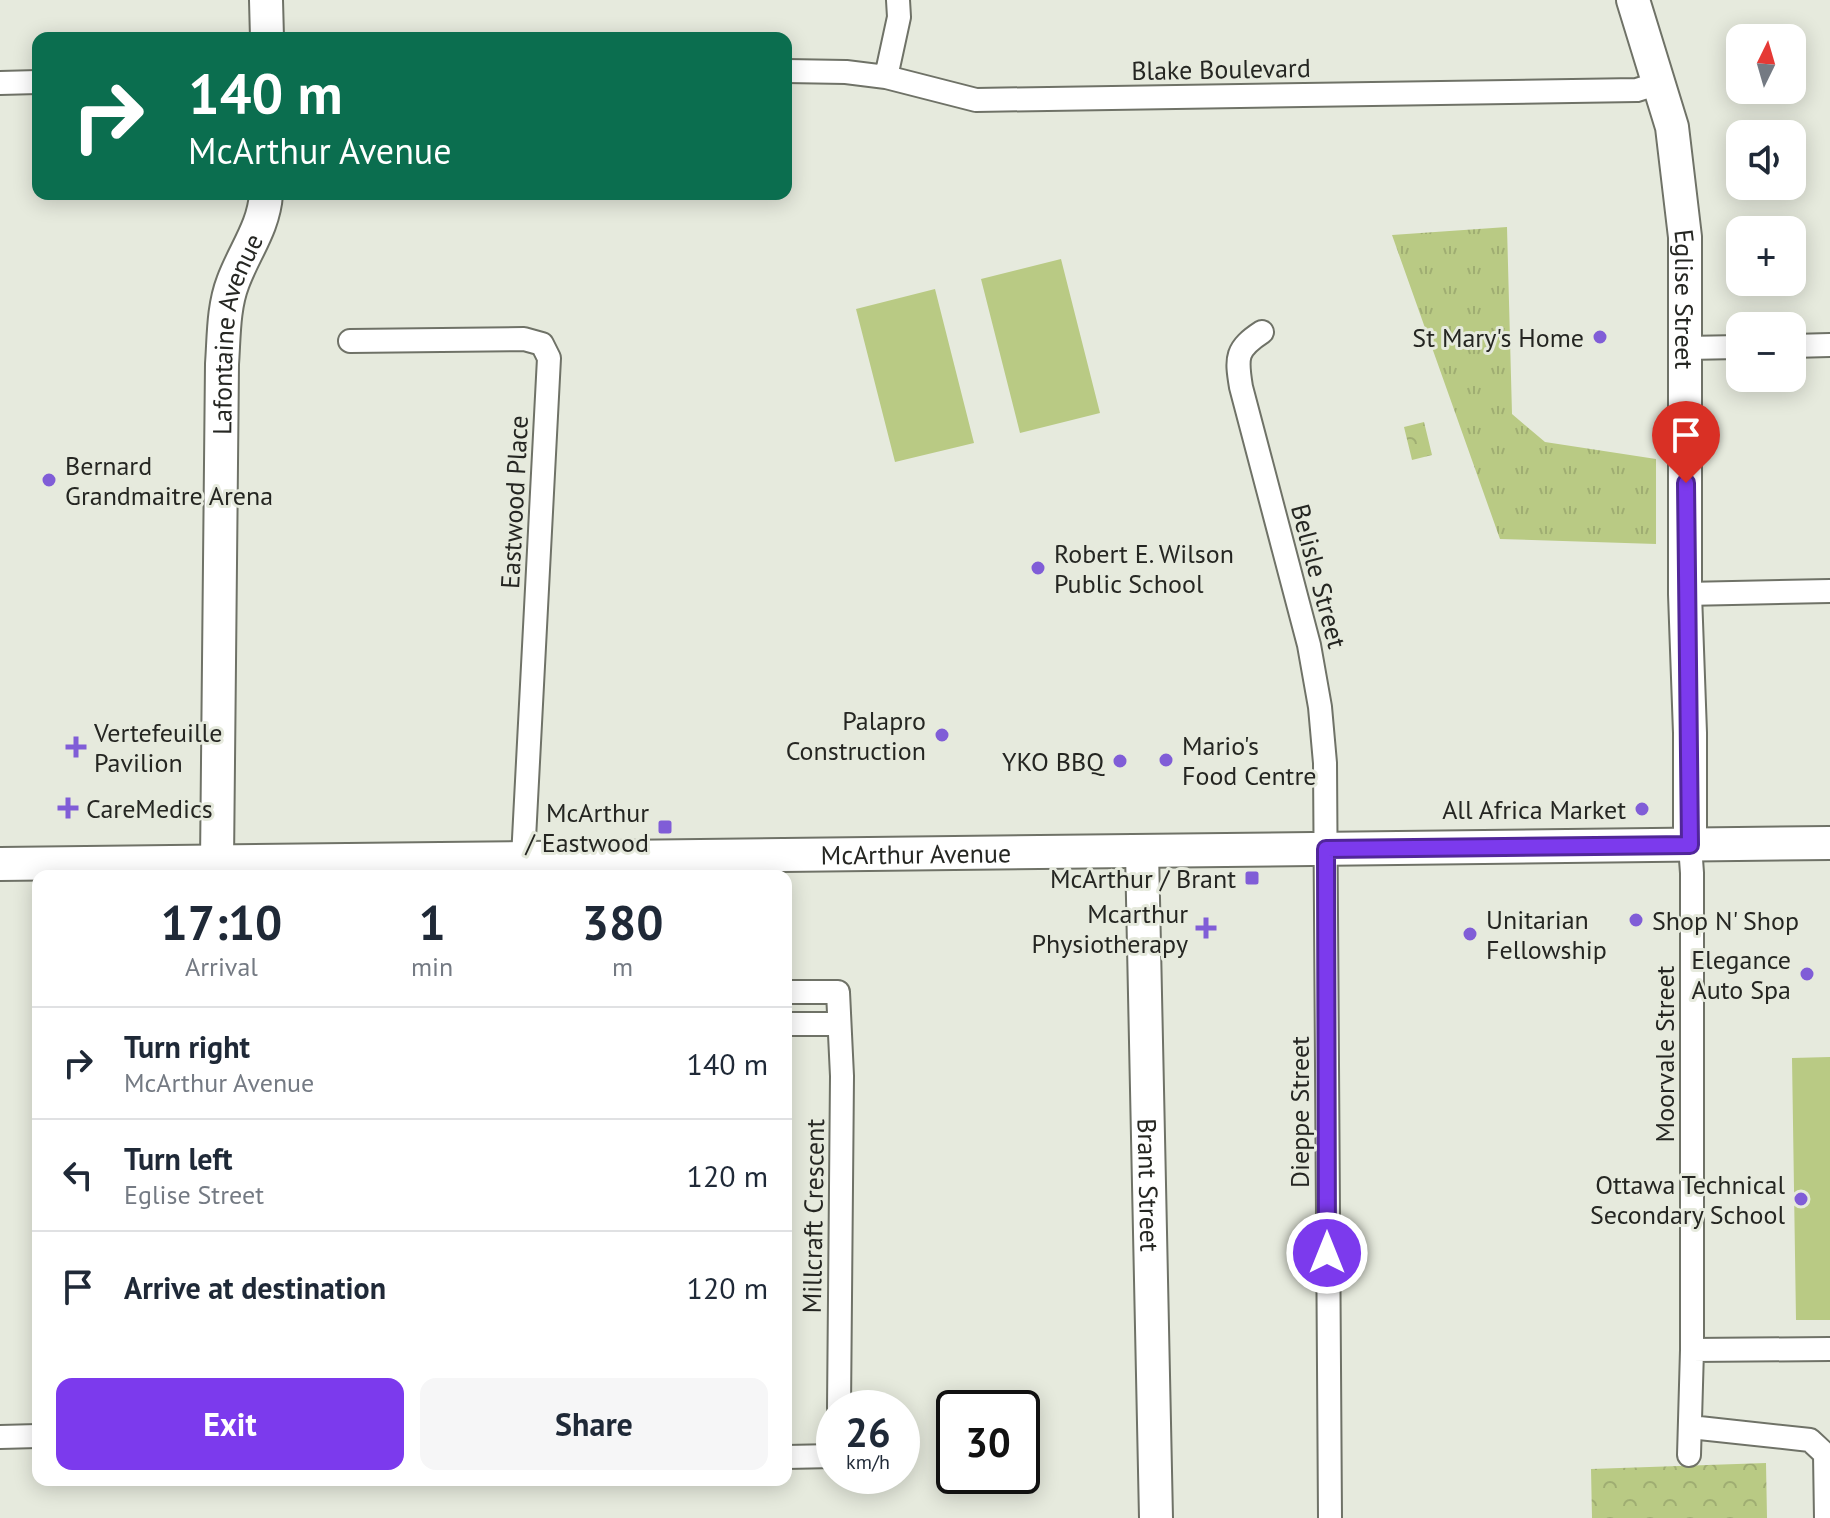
<!DOCTYPE html>
<html lang="en">
<head>
<meta charset="utf-8">
<style>
  body { margin:0; font-family:"PT Sans",sans-serif; background:#f6f6f7; color:#1f2937; height:100vh; display:flex; flex-direction:column; font-size:30px; white-space:nowrap }
  * { box-sizing:border-box; margin:0 }
  p { font-size:26px; color:#747a83 }
  .icon { flex:none; width:44px; height:44px; fill:none; stroke:currentColor; stroke-width:2; stroke-linecap:round; stroke-linejoin:round }
  .map { position:relative; flex:1; overflow:hidden }
  .details { position:absolute; left:32px; top:870px; width:760px; height:616px; display:flex; flex-direction:column; background:#fff; border-radius:16px; box-shadow:0 4px 20px #0003 }
  .details>* { flex:none }
  .hud { position:absolute; left:32px; top:32px; width:760px; height:168px; border-radius:16px; box-shadow:0 4px 20px #0003; background:#0b6e4f; color:#fff; overflow:hidden }
  .needle { width:52px; rotate:5deg }
  .tools { position:absolute; left:1726px; top:24px; display:grid; gap:16px }
  .tools a { display:grid; place-items:center; width:80px; height:80px; border-radius:16px; background:#fff; box-shadow:0 4px 20px #0003; font-size:40px }
  .speed { position:absolute; left:816px; top:1390px; display:flex; gap:16px; font-size:40px; font-weight:700; text-align:center }
  .speed>* { display:grid; place-content:center; width:104px; height:104px; border-radius:50%; background:#fff; box-shadow:0 4px 20px #0003; line-height:1 }
  .speed small { font-size:20px; font-weight:400 }
  .speed .limit { border:4px solid #111; border-radius:12px; background:#fff; color:#111 }
  .pin { position:absolute; display:grid; place-items:center; width:68px; height:68px; color:#fff; margin:-82px -34px; border-radius:50% 50% 50% 0; rotate:-45deg; box-shadow:0 0 8px #0007 }
  .pin .icon { rotate:45deg }
  .me { position:absolute; width:88px; margin:-44px; rotate:0deg; stroke-linejoin:round; filter:drop-shadow(0 0 6px #0008) }
  .turn { display:flex; align-items:center; gap:28px; height:168px; padding:0 24px; font-size:36px }
  .turn .icon { width:104px; height:104px; stroke-width:2.5 }
  .turn b { display:block; font-size:56px; line-height:68px }
  .eta { display:flex; justify-content:space-evenly; align-items:center; height:136px; text-align:center }
  .eta b { font-size:48px; font-weight:700; line-height:56px }
  .cta { display:flex; gap:16px; margin-top:auto; padding:16px 24px }
  .cta a { flex:1; height:92px; border-radius:16px; background:#7c3aed; color:#fff; font-size:32px; font-weight:700; line-height:92px; text-align:center }
  .cta a+a { background:#f6f6f7; color:#1f2937 }
  ul { padding:0; list-style:none }
  li { display:flex; align-items:center; gap:24px; height:112px; padding:0 24px; border-top:2px solid #e0e1e3 }
  li div { flex:1 }
  li b { display:block; font-size:30px }
  li em { font-style:normal }
  .map>svg:first-child { display:block }
  .grass { fill:url(#grass-tufts) }
  .forest { fill:url(#forest-crowns) }
  .pitch { fill:#b9ca84 }
  .lines { fill:none; stroke-linecap:round; stroke-linejoin:round }
  .street-casing { stroke:#6f7267; stroke-width:26 }
  .secondary-casing { stroke:#6f7267; stroke-width:36 }
  .street { stroke:#fff; stroke-width:22 }
  .secondary { stroke:#fff; stroke-width:32 }
  .route-casing { stroke:#51269a; stroke-width:20 }
  .route { stroke:#7c3aed; stroke-width:14 }
  .poi-dot { fill:#805dd7; stroke:#e6eadd; stroke-width:3 }
  .labels { text-anchor:middle; dominant-baseline:central; stroke-width:6; stroke-linejoin:round; paint-order:stroke }
  .street-label { font-size:26px; fill:#252622; stroke:#e6eadd }
  .poi-label { font-size:26px; fill:#252622; stroke:#e6eadd; text-anchor:end }
</style>
</head>
<body>
<div class="map">
<svg width="1830" height="1518" viewBox="0 0 1830 1518">
  <defs>
    <pattern id="grass-tufts" width="24" height="20" patternUnits="userSpaceOnUse" patternTransform="scale(2)"><rect width="24" height="20" fill="#b9ca84"/><path d="M3 7l-1-3M5 7V3M7 7l1-3M15 17l-1-3M17 17v-4M19 17l1-3" fill="none" stroke="#9fad72"/></pattern>
    <pattern id="forest-crowns" width="20" height="18" patternUnits="userSpaceOnUse" patternTransform="scale(2)"><rect width="20" height="18" fill="#b9ca84"/><path d="M2 6a3 3 0 1 1 6 0M12 15a3 3 0 1 1 6 0" fill="none" stroke="#9fad72"/></pattern>
  </defs>
  <rect width="100%" height="100%" fill="#e6eadd"/>
  <!-- grass -->
  <path class="grass" d="M 1507,227 L 1512,414 L 1545,442 L 1656,459 L 1656,544 L 1500,539 L 1392,235 Z"/>
  <!-- forest -->
  <path class="forest" d="M 1424,422 L 1432,455 L 1412,460 L 1404,427 Z
    M 1766,1463 L 1767,1518 L 1592,1518 L 1591,1469 Z"/>
  <!-- pitch -->
  <path class="pitch" d="M 1061,259 L 1100,413 L 1020,433 L 981,279 Z
    M 935,289 L 974,443 L 895,462 L 856,309 Z
    M 1830,1057 L 1830,1320 L 1796,1320 L 1792,1058 Z"/>
  <g class="lines">
    <!-- street casing -->
    <g class="street-casing">
      <path id="street" d="M 786,71 L 846,72 L 886,77 L 976,100 L 1637,90 L 1659,83
        M 886,77 L 899,17 L 898,0
        M 0,83 L 38,82
        M 1262,332 C 1236,349 1236,357 1241,387 L 1309,645 L 1320,707 L 1325,763 L 1330,1518
        M 350,341 L 524,339 L 542,344 L 549,358 L 523,858
        M 1792,346 L 1830,345
        M 1686,348 L 1740,347
        M 1685,594 L 1830,591
        M 786,992 L 838,992 L 842,1076 L 839,1408
        M 786,1024 L 839,1024
        M 1692,1350 L 1830,1349
        M 1690,1427 L 1810,1440 L 1825,1454 L 1826,1518
        M 0,1437 L 38,1436
        M 1689,1455 L 1692,1350 L 1692,873 L 1690,845
        M 786,1457 L 834,1456"/>
    </g>
    <!-- secondary casing -->
    <g class="secondary-casing">
      <g id="secondary">
        <path d="M 266,0 L 267,38"/>
        <path id="s1" d="M 1633,0 L 1672,127 L 1685,237 L 1685,594 L 1690,733 L 1690,845"/>
        <path id="s2" d="M 1142,851 L 1156,1518"/>
        <path id="s3" d="M 217,862 L 222,364 C 224,337 223,308 233,282 C 244,252 264,227 266,194"/>
        <path id="s4" d="M 0,864 L 1830,843"/>
      </g>
    </g>
    <!-- street -->
    <use href="#street" class="street"/>
    <!-- secondary -->
    <use href="#secondary" class="secondary"/>
  </g>
  <g class="lines">
    <!-- route casing -->
    <g class="route-casing">
      <path id="route" d="M 1327,1253 L 1326,849 L 1690,845 L 1686,483"/>
    </g>
    <!-- route -->
    <use href="#route" class="route"/>
  </g>
  <!-- markers -->
  <g class="poi-dot">
    <circle cx="1600" cy="337" r="8"/>
    <circle cx="49" cy="480" r="8"/>
    <circle cx="1038" cy="568" r="8"/>
    <circle cx="942" cy="735" r="8"/>
    <path d="M72 735h8v8h8v8h-8v8h-8v-8h-8v-8h8z"/>
    <circle cx="1166" cy="760" r="8"/>
    <circle cx="1120" cy="761" r="8"/>
    <path d="M64 796h8v8h8v8h-8v8h-8v-8h-8v-8h8z"/>
    <circle cx="1642" cy="809" r="8"/>
    <rect x="657" y="819" width="16" height="16" rx="4"/>
    <rect x="1244" y="870" width="16" height="16" rx="4"/>
    <circle cx="1636" cy="920" r="8"/>
    <path d="M1202 916h8v8h8v8h-8v8h-8v-8h-8v-8h8z"/>
    <circle cx="1470" cy="934" r="8"/>
    <circle cx="1807" cy="974" r="8"/>
    <circle cx="1801" cy="1199" r="8"/>
  </g>
  <g class="labels">
    <!-- street labels -->
    <g class="street-label">
      <text transform="translate(1221 69) rotate(-1)">Blake Boulevard</text>
      <text stroke="none"><textPath href="#s1" startOffset="306">Eglise Street</textPath></text>
      <text stroke="none"><textPath href="#s3" startOffset="530">Lafontaine Avenue</textPath></text>
      <text transform="translate(514 502) rotate(-87)">Eastwood Place</text>
      <text transform="translate(1319 576) rotate(75)">Belisle Street</text>
      <text stroke="none"><textPath href="#s4" startOffset="916">McArthur Avenue</textPath></text>
      <text transform="translate(1664 1054) rotate(-90)">Moorvale Street</text>
      <text transform="translate(1299 1112) rotate(-90)">Dieppe Street</text>
      <text stroke="none"><textPath href="#s2" startOffset="334">Brant Street</textPath></text>
      <text transform="translate(813 1216) rotate(-89)">Millcraft Crescent</text>
    </g>
    <!-- poi labels -->
    <g class="poi-label">
      <text x="1584" y="337">St Mary's Home</text>
      <text x="65" y="465" text-anchor="start">Bernard<tspan x="65" dy="30">Grandmaitre Arena</tspan></text>
      <text x="1054" y="553" text-anchor="start">Robert E. Wilson<tspan x="1054" dy="30">Public School</tspan></text>
      <text x="926" y="720">Palapro<tspan x="926" dy="30">Construction</tspan></text>
      <text x="94" y="732" text-anchor="start">Vertefeuille<tspan x="94" dy="30">Pavilion</tspan></text>
      <text x="1182" y="745" text-anchor="start">Mario's<tspan x="1182" dy="30">Food Centre</tspan></text>
      <text x="1104" y="761">YKO BBQ</text>
      <text x="86" y="808" text-anchor="start">CareMedics</text>
      <text x="1626" y="809">All Africa Market</text>
      <text x="649" y="812">McArthur<tspan x="649" dy="30">/ Eastwood</tspan></text>
      <text x="1236" y="878">McArthur / Brant</text>
      <text x="1188" y="913">Mcarthur<tspan x="1188" dy="30">Physiotherapy</tspan></text>
      <text x="1486" y="919" text-anchor="start">Unitarian<tspan x="1486" dy="30">Fellowship</tspan></text>
      <text x="1652" y="920" text-anchor="start">Shop N' Shop</text>
      <text x="1791" y="959">Elegance<tspan x="1791" dy="30">Auto Spa</tspan></text>
      <text x="1785" y="1184">Ottawa Technical<tspan x="1785" dy="30">Secondary School</tspan></text>
    </g>
  </g>
</svg>
<div class="tools">
<a><svg class="needle" viewBox="-14 -14 28 28"><path d="M0-13l5 13h-10z" fill="#e53935"/><path d="M0 13l5-13h-10z" fill="#747a83"/></svg></a>
<a><svg class="icon" aria-label="sound" viewBox="0 0 24 24"><path d="M4 9h4l5-4v14l-5-4H4zM17 9q2 3 0 6"/></svg></a>
<a>+</a>
<a>−</a>
</div>
<div class="speed"><div>26<small>km/h</small></div><div class="limit">30</div></div>
<div class="pin" style="left:1686px;top:483px;background:#d93025"><svg class="icon" aria-label="arrive" viewBox="0 0 24 24"><path d="M6 21V4h12l-3 4 3 4H6"/></svg></div>
<svg class="me" style="left:1327px;top:1253px" viewBox="-20 -20 40 40"><circle r="17" fill="#7c3aed" stroke="#fff" stroke-width="3"/><path d="M0-11L8 9 0 5-8 9z" fill="#fff"/></svg>
<div class="hud">
<div class="turn"><svg class="icon" aria-label="right" viewBox="0 0 24 24"><path d="M7 20v-9h11M14 6l5 5-5 5"/></svg><div><b>140 m</b>McArthur Avenue</div></div>
</div>
<section class="details">
<div class="eta">
<div><b>17:10</b><p>Arrival</p></div>
<div><b>1</b><p>min</p></div>
<div><b>380</b><p>m</p></div>
</div>
<ul>
<li><svg class="icon" aria-label="right" viewBox="0 0 24 24"><path d="M7 20v-9h11M14 6l5 5-5 5"/></svg><div><b>Turn right</b><p>McArthur Avenue</p></div><em>140 m</em></li>
<li><svg class="icon" aria-label="left" viewBox="0 0 24 24"><path d="M17 20v-9H6M10 6l-5 5 5 5"/></svg><div><b>Turn left</b><p>Eglise Street</p></div><em>120 m</em></li>
<li><svg class="icon" aria-label="arrive" viewBox="0 0 24 24"><path d="M6 21V4h12l-3 4 3 4H6"/></svg><div><b>Arrive at destination</b></div><em>120 m</em></li>
</ul>
<div class="cta"><a>Exit</a><a>Share</a></div>
</section>
</div>
</body>
</html>
